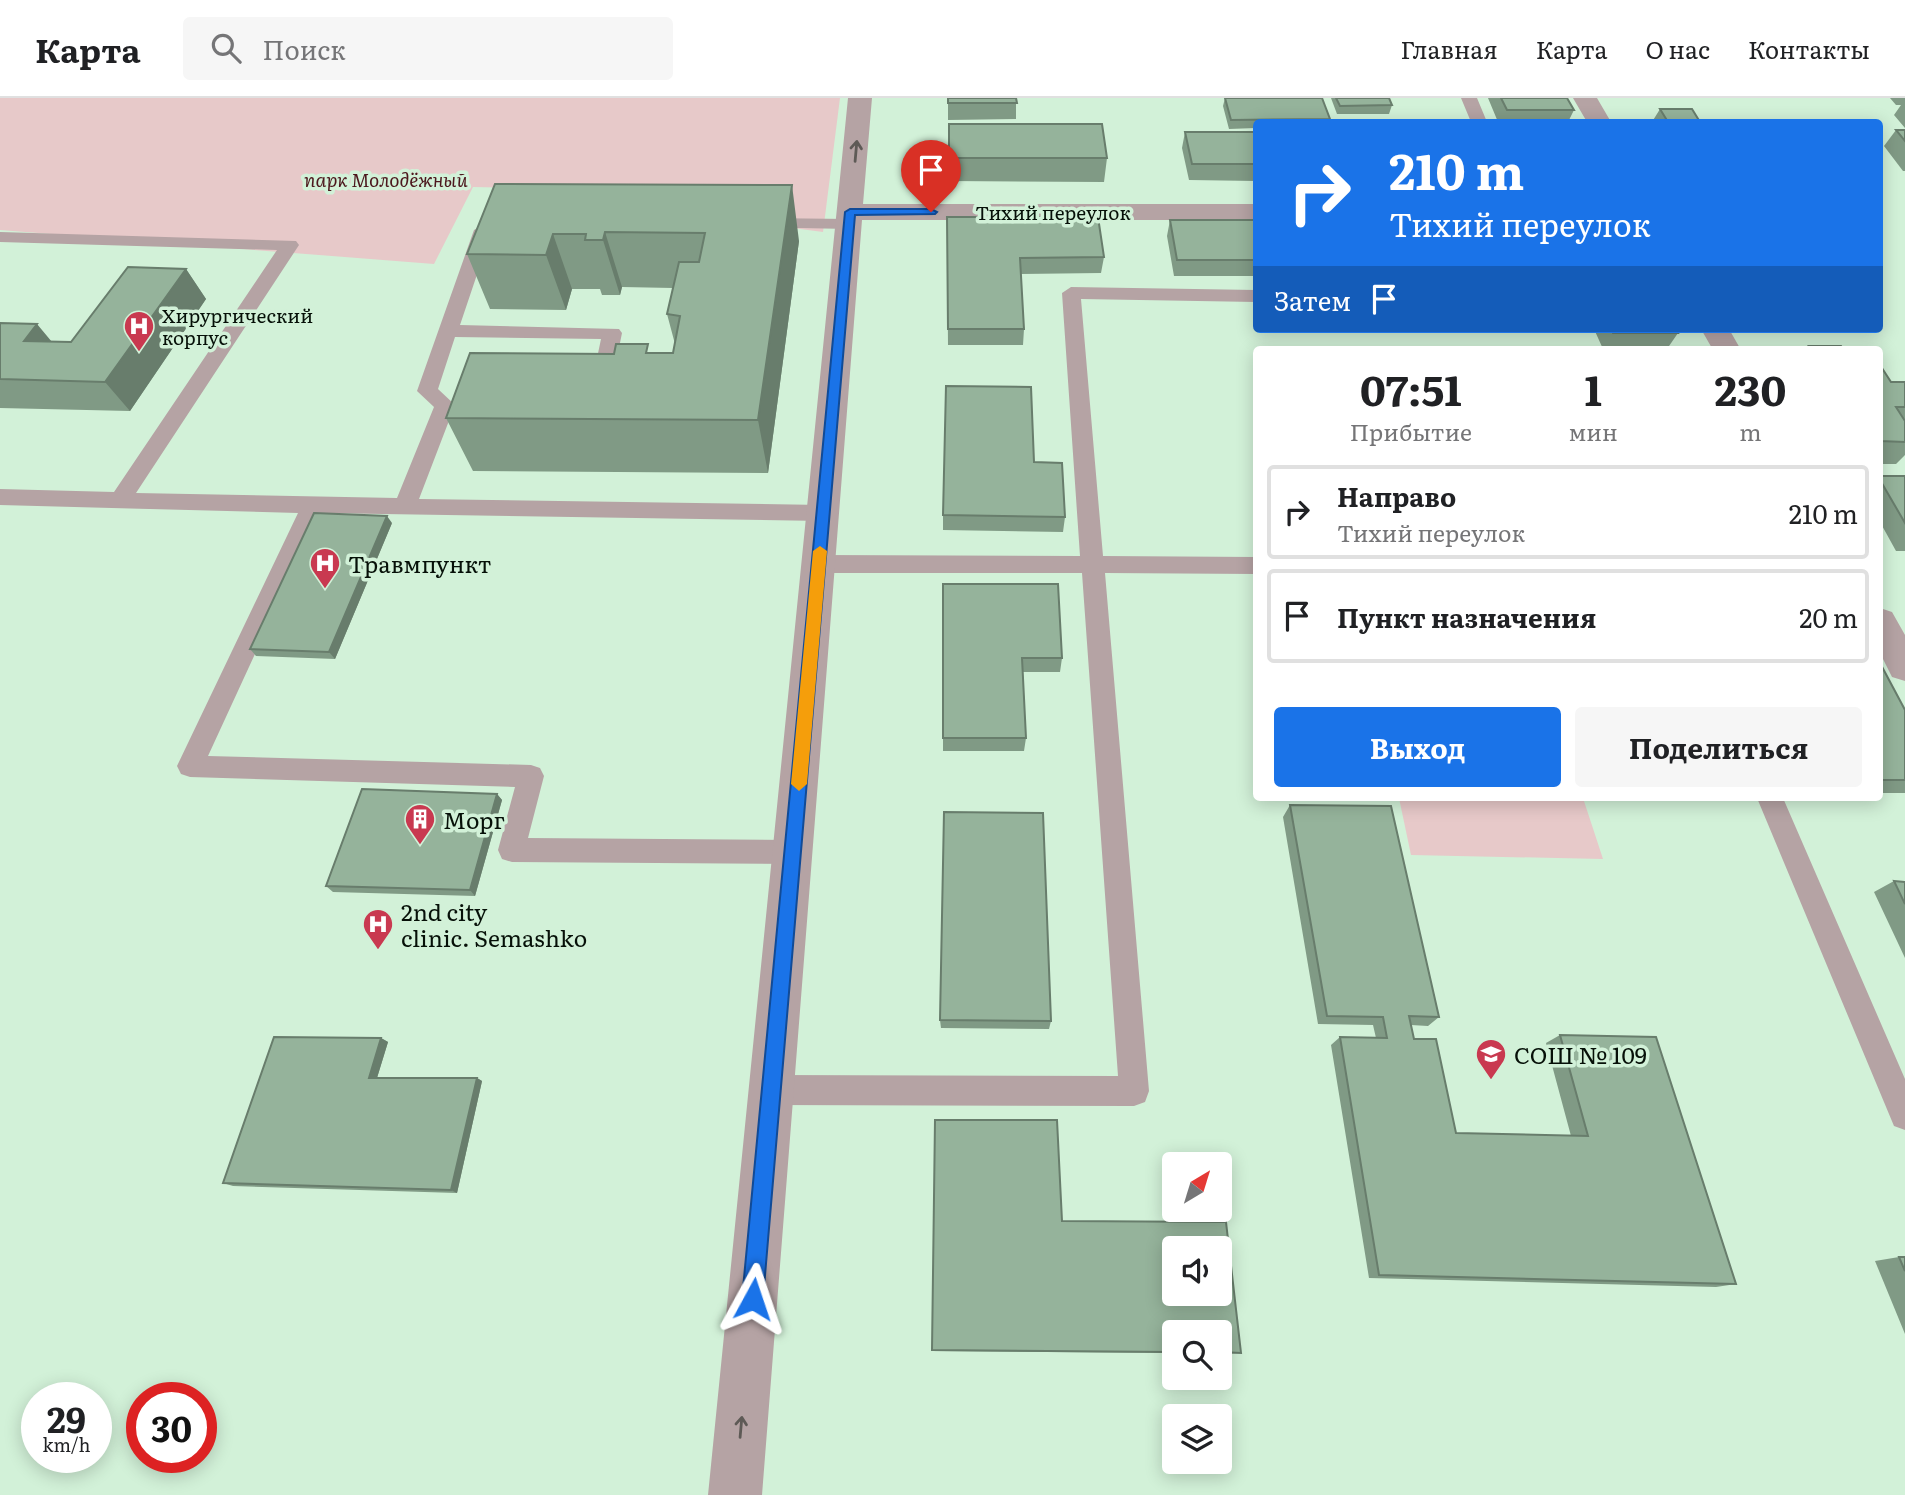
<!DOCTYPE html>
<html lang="ru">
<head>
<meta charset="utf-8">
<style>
  body { margin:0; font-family:Literata,serif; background:#f6f6f6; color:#202124; height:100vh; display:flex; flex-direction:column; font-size:26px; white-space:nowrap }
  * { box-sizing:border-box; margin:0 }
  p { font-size:23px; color:#757577 }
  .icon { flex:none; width:38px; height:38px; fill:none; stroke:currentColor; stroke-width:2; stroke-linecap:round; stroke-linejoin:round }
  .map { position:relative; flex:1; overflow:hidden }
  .side { position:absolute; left:1253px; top:248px; width:630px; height:455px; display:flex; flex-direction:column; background:#fff; border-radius:7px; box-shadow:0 4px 18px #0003 }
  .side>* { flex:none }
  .banner { position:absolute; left:1253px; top:21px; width:630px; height:214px; border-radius:7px; box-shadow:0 4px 18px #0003; background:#1a73e8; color:#fff; overflow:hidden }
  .needle { width:46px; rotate:38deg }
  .buttons { position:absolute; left:1162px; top:1054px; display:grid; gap:14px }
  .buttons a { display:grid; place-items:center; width:70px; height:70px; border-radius:7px; background:#fff; box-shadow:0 4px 18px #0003; font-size:35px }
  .speed { position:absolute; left:21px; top:1284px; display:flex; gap:14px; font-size:35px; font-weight:700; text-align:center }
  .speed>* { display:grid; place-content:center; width:91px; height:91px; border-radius:50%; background:#fff; box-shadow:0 4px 18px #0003; line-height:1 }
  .speed small { font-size:18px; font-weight:400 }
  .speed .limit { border:10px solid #d22; background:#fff; color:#111 }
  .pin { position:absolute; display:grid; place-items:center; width:60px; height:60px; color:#fff; margin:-72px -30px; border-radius:50% 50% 50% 0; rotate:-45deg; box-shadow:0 0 7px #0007 }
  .pin .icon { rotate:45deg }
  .me { position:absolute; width:77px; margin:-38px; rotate:5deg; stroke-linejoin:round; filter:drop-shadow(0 0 5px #0008) }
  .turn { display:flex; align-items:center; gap:24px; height:147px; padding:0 21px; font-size:32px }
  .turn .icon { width:91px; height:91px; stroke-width:2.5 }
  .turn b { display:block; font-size:49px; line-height:60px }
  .then { display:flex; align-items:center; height:66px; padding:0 21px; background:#0003; gap:14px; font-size:26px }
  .eta { display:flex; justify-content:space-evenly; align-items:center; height:119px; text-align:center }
  .eta b { font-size:42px; font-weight:700; line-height:49px }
  .cta { display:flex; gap:14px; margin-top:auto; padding:14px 21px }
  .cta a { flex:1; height:80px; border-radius:7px; background:#1a73e8; color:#fff; font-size:28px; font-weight:700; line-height:80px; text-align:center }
  .cta a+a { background:#f6f6f6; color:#202124 }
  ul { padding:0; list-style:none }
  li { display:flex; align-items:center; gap:21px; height:94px; margin:0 14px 10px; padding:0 7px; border:4px solid #e0e0e0; border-radius:7px }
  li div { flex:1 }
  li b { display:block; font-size:26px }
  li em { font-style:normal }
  header { display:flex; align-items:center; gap:42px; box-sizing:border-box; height:98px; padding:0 35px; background:#fff; border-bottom:2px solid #e0e0e0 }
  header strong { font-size:33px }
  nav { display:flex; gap:38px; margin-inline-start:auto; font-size:24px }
  .search { width:490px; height:63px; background:#f6f6f6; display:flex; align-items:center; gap:18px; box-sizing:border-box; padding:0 24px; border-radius:7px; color:#757577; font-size:26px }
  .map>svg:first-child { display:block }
  .green { fill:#e7c9c9 }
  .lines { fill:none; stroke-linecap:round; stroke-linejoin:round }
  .service { fill:#b5a3a4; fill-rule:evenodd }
  .minor { fill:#b5a3a4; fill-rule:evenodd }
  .tertiary { fill:#b5a3a4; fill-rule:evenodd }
  .wall { fill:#809a85; fill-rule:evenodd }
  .shaded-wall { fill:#687d6c }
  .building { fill:#95b39b; stroke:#687d6c; stroke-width:2; fill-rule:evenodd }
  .oneway { stroke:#5e5a56 }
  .route { fill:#1a73e8; stroke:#114b97; stroke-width:2 }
  .slow { fill:#f59e0b }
  .labels { text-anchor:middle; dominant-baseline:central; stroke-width:7; stroke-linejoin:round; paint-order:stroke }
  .far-park-label { font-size:19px; font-style:italic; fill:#4c171d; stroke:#d2f1d8 }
  .far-street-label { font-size:19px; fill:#061008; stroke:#d2f1d8 }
  .far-poi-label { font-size:19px; fill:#061008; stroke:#d2f1d8; text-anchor:start }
  .poi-label { font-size:23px; fill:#061008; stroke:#d2f1d8; text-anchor:start }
</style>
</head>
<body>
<header>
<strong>Карта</strong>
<div class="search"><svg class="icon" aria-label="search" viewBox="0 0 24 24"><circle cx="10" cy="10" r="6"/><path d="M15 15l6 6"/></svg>Поиск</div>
<nav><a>Главная</a><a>Карта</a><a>О нас</a><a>Контакты</a></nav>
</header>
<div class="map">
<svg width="1905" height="1397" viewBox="0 0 1905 1397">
  <rect width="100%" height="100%" fill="#d2f1d8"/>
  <!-- green -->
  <path class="green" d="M 0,0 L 840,0 L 823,134 L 785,129 L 788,95 L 473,89 L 434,166 L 0,132 Z
    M 1399,700 L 1583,700 L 1603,761 L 1411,757 Z"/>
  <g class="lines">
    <!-- service -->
    <path class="service" d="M 1461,0 L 1477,0 L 1487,24 L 1471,24 Z
      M 762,120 L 849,121 L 858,126 L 849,131 L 756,129 L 753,125 L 756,121 Z
      M 483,127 L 492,132 L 460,227 L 619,231 L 622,235 L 611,289 L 601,296 L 591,289 L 601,241 L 455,239 L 438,291 L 455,307 L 419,401 L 823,407 L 831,409 L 834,415 L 831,421 L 823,423 L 320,415 L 208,658 L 531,667 L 540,670 L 544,678 L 528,740 L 793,742 L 803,745 L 807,754 L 803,763 L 793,766 L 512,764 L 502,761 L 498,752 L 515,689 L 190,679 L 181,676 L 177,668 L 298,415 L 0,407 L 0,391 L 114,394 L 277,152 L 0,144 L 0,134 L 296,143 L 299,147 L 136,395 L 397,400 L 434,309 L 417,293 L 474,132 Z
      M 1071,189 L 1256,192 L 1256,204 L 1081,201 L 1103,458 L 1256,459 L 1256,476 L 1105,475 L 1149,993 L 1145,1004 L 1134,1008 L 771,1007 L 760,1003 L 756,992 L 760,981 L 771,977 L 1118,978 L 1082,475 L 819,475 L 811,472 L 808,466 L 811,460 L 819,457 L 1080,458 L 1062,195 Z
      M 1757,700 L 1783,700 L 1905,981 L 1905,1032 L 1894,1028 Z"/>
    <!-- minor -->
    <path class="minor" d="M 848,0 L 872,0 L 863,106 L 1256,106 L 1256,122 L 862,122 L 762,1397 L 708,1397 Z"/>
    <!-- tertiary -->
    <path class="tertiary" d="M 1573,0 L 1597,0 L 1611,24 L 1587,24 Z
      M 1701,231 L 1729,231 L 1741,252 L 1713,252 Z
      M 1880,510 L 1892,514 L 1905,537 L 1905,583 L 1892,579 L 1880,555 Z"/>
  </g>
  <!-- wall -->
  <path class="wall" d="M 948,0 L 1016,0 L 1016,21 L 948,22 Z
    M 1225,0 L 1330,21 L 1329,24 L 1256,24 L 1256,30 L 1229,31 L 1223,8 Z
    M 1331,0 L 1389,0 L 1392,7 L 1389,16 L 1337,16 Z
    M 1488,0 L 1567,0 L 1574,12 L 1568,24 L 1498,24 Z
    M 1890,0 L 1905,0 L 1905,30 L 1894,17 L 1901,7 L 1896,7 Z
    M 1660,11 L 1700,24 L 1652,24 Z
    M 949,26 L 1107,60 L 1104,84 L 949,83 Z
    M 1896,32 L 1905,32 L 1905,73 L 1903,73 L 1884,48 Z
    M 1185,34 L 1256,34 L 1256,83 L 1189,82 L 1182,50 Z
    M 495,86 L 799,143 L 768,375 L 473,373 L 446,320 L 614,256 L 673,255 L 675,246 L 667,216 L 673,190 L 622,189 L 620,197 L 602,197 L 600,191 L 572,191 L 566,212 L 490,211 L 467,156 Z
    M 947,119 L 1104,159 L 1101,175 L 1021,176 L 1024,231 L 1023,247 L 948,247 Z
    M 1170,122 L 1256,122 L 1256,178 L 1174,178 L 1167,138 Z
    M 186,171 L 206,201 L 130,313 L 0,310 L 0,225 L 51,244 L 71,244 Z
    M 1594,231 L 1676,231 L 1678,235 L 1667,251 L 1603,251 Z
    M 1880,267 L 1891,284 L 1905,284 L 1905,357 L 1896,366 L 1880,366 Z
    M 1034,364 L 1065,419 L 1063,434 L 943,432 L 943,417 Z
    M 1880,378 L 1905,378 L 1905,453 L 1896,453 L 1880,424 Z
    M 392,425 L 335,561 L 256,558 L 250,551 Z
    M 943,486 L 1062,560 L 1060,574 L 1023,574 L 1026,640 L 1024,653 L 943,653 Z
    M 1880,565 L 1905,612 L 1905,695 L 1880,695 Z
    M 497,696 L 502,702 L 475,798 L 333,794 L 326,788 Z
    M 1290,707 L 1439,919 L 1428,928 L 1411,927 L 1414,941 L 1456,1035 L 1571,1038 L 1546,945 L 1560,937 L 1736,1186 L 1716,1189 L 1369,1180 L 1331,947 L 1340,939 L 1376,940 L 1373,927 L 1318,926 L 1283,719 Z
    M 1894,783 L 1905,784 L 1905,860 L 1874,794 Z
    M 940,922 L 1051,923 L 1049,931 L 941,930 Z
    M 381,940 L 388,944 L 377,980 L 477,980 L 482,983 L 457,1095 L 233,1088 L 223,1085 Z
    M 935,1022 L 1057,1022 L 1062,1123 L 1226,1124 L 1241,1255 L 1220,1256 L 1220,1234 L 1174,1234 L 1174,1255 L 932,1253 ZM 1174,1150 L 1220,1150 L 1220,1195 L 1174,1195 Z
    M 1899,1159 L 1905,1159 L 1905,1236 L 1875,1163 Z"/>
  <!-- shaded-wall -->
  <path class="shaded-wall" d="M 792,87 L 799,143 L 768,375 L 758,322 Z
    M 605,134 L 622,189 L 620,197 L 603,142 Z
    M 553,136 L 572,191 L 566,212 L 546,157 Z
    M 186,171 L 206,201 L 130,313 L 105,284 Z
    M 37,226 L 62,256 L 24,243 Z
    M 387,418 L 392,425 L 335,561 L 329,554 Z
    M 497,696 L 502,702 L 475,798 L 470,792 Z
    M 381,940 L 388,944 L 376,983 L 369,980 Z
    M 477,980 L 482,983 L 457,1095 L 451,1092 Z"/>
  <!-- building -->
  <path class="building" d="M 948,0 L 1016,0 L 1017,5 L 948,5 Z
    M 1225,0 L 1322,0 L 1330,21 L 1231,22 Z
    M 1336,0 L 1389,0 L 1392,7 L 1340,8 Z
    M 1501,0 L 1567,0 L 1574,12 L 1507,12 Z
    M 1660,11 L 1692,11 L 1700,24 L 1668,24 Z
    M 949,26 L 1102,26 L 1107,60 L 949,60 Z
    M 1896,32 L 1905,32 L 1905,43 Z
    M 1185,34 L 1256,34 L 1256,66 L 1192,66 Z
    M 495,86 L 792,87 L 758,322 L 446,320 L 470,255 L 614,256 L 616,246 L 648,246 L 646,255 L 673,255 L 680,218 L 667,216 L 679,164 L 699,164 L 705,135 L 605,134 L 603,142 L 585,142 L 586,136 L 553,136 L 546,157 L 467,156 Z
    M 947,119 L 1098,119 L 1104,159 L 1020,160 L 1024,231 L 948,231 Z
    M 1170,122 L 1256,122 L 1256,162 L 1177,162 Z
    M 128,169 L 186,171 L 105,284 L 0,281 L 0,225 L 37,226 L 24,243 L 71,244 Z
    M 1611,231 L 1676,231 L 1678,235 L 1613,235 Z
    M 1809,248 L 1841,248 L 1844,252 L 1812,252 Z
    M 1880,267 L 1891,284 L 1905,284 L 1905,309 L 1896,309 L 1905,323 L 1905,344 L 1880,343 Z
    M 946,288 L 1031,289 L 1034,364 L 1062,365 L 1065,419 L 943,417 Z
    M 1880,378 L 1905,378 L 1905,425 L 1880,382 Z
    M 314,415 L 387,418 L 329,554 L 250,551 Z
    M 943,486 L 1058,486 L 1062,560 L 1022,560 L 1026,640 L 943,640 Z
    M 1880,565 L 1905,612 L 1905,682 L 1880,682 Z
    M 362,691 L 497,696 L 470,792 L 326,788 Z
    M 1290,707 L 1391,708 L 1439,919 L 1409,918 L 1414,941 L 1436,941 L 1456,1035 L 1588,1038 L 1560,937 L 1656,939 L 1736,1186 L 1379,1177 L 1340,939 L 1387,940 L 1383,919 L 1327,918 Z
    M 944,714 L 1043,715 L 1051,923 L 940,922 Z
    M 1894,783 L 1905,784 L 1905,806 Z
    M 274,939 L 381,940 L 369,980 L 477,980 L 451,1092 L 223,1085 Z
    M 935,1022 L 1057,1022 L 1062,1123 L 1226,1124 L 1241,1255 L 1220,1254 L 1220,1234 L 1174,1234 L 1174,1254 L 932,1252 ZM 1174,1150 L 1220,1150 L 1220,1195 L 1174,1195 Z
    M 1899,1159 L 1905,1159 L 1905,1173 Z"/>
  <!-- one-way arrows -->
  <defs><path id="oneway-shaft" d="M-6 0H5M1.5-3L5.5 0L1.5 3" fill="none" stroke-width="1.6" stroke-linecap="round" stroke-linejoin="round" transform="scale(1.75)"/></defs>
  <g class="oneway">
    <use href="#oneway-shaft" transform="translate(856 53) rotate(-85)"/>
    <use href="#oneway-shaft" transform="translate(741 1329) rotate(-85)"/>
  </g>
  <!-- route -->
  <path class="route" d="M 931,111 L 937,114 L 935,116 L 855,117 L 763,1201 L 760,1208 L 753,1211 L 745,1208 L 742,1201 L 845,114 L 850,111 Z"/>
  <!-- slow -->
  <path class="slow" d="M 820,448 L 827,453 L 807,686 L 799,693 L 791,686 L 813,453 Z"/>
  <!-- icons -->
  <defs>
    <g id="hospital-pin" transform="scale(1.575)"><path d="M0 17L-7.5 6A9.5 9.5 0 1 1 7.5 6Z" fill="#c93950" stroke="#d2f1d8"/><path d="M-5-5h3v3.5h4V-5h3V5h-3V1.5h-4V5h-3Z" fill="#fff"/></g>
    <g id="building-pin" transform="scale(1.575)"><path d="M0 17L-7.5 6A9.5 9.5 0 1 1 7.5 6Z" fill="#c93950" stroke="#d2f1d8"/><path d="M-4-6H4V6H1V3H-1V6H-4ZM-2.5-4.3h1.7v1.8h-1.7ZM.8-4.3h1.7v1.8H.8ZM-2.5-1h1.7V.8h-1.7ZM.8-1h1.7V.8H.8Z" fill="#fff"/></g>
    <g id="school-pin" transform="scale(1.575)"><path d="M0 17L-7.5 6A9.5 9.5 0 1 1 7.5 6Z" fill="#c93950" stroke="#d2f1d8"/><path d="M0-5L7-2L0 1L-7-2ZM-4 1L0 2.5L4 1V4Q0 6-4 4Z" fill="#fff"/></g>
  </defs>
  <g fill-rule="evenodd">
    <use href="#hospital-pin" x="139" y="228"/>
    <use href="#hospital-pin" x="325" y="465"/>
    <use href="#building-pin" x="420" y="721"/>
    <use href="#hospital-pin" x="378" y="826"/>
    <use href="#school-pin" x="1491" y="956"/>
  </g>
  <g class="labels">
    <!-- far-park labels -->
    <g class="far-park-label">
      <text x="386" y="81">парк Молодёжный</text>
    </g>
    <!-- far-street labels -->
    <g class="far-street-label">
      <text x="1053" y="114">Тихий переулок</text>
    </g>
    <!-- far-poi labels -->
    <g class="far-poi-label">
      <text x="162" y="217">Хирургический<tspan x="162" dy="22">корпус</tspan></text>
    </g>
    <!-- poi labels -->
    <g class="poi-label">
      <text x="348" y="465">Травмпункт</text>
      <text x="443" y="721">Морг</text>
      <text x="401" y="813">2nd city<tspan x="401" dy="26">clinic. Semashko</tspan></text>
      <text x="1514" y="956">СОШ № 109</text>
    </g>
  </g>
</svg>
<div class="buttons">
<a><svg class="needle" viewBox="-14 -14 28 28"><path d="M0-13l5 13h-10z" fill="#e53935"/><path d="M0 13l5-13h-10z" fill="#757577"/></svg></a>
<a><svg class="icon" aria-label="sound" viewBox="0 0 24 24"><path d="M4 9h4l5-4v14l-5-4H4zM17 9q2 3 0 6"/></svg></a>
<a><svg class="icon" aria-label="search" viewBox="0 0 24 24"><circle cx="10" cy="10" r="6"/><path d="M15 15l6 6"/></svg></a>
<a><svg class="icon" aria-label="layers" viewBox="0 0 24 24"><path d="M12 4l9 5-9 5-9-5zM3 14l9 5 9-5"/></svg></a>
</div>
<div class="speed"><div>29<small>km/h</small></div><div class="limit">30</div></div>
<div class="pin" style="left:931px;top:114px;background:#d93025"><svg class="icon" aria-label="arrive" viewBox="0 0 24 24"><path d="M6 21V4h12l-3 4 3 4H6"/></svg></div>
<svg class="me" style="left:753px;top:1201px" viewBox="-20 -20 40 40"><path d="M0-17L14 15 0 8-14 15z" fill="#1a73e8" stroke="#fff" stroke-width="4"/></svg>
<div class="banner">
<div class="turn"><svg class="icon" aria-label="right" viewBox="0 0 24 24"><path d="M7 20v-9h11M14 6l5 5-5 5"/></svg><div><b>210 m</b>Тихий переулок</div></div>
<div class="then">Затем<svg class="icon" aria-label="arrive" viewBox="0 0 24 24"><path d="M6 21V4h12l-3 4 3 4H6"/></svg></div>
</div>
<section class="side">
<div class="eta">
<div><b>07:51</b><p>Прибытие</p></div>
<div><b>1</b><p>мин</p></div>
<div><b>230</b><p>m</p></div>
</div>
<ul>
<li><svg class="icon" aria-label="right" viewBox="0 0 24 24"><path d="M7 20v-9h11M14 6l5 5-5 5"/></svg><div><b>Направо</b><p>Тихий переулок</p></div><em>210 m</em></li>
<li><svg class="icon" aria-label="arrive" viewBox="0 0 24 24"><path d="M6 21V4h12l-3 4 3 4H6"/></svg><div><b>Пункт назначения</b></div><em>20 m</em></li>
</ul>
<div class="cta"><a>Выход</a><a>Поделиться</a></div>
</section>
</div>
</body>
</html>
